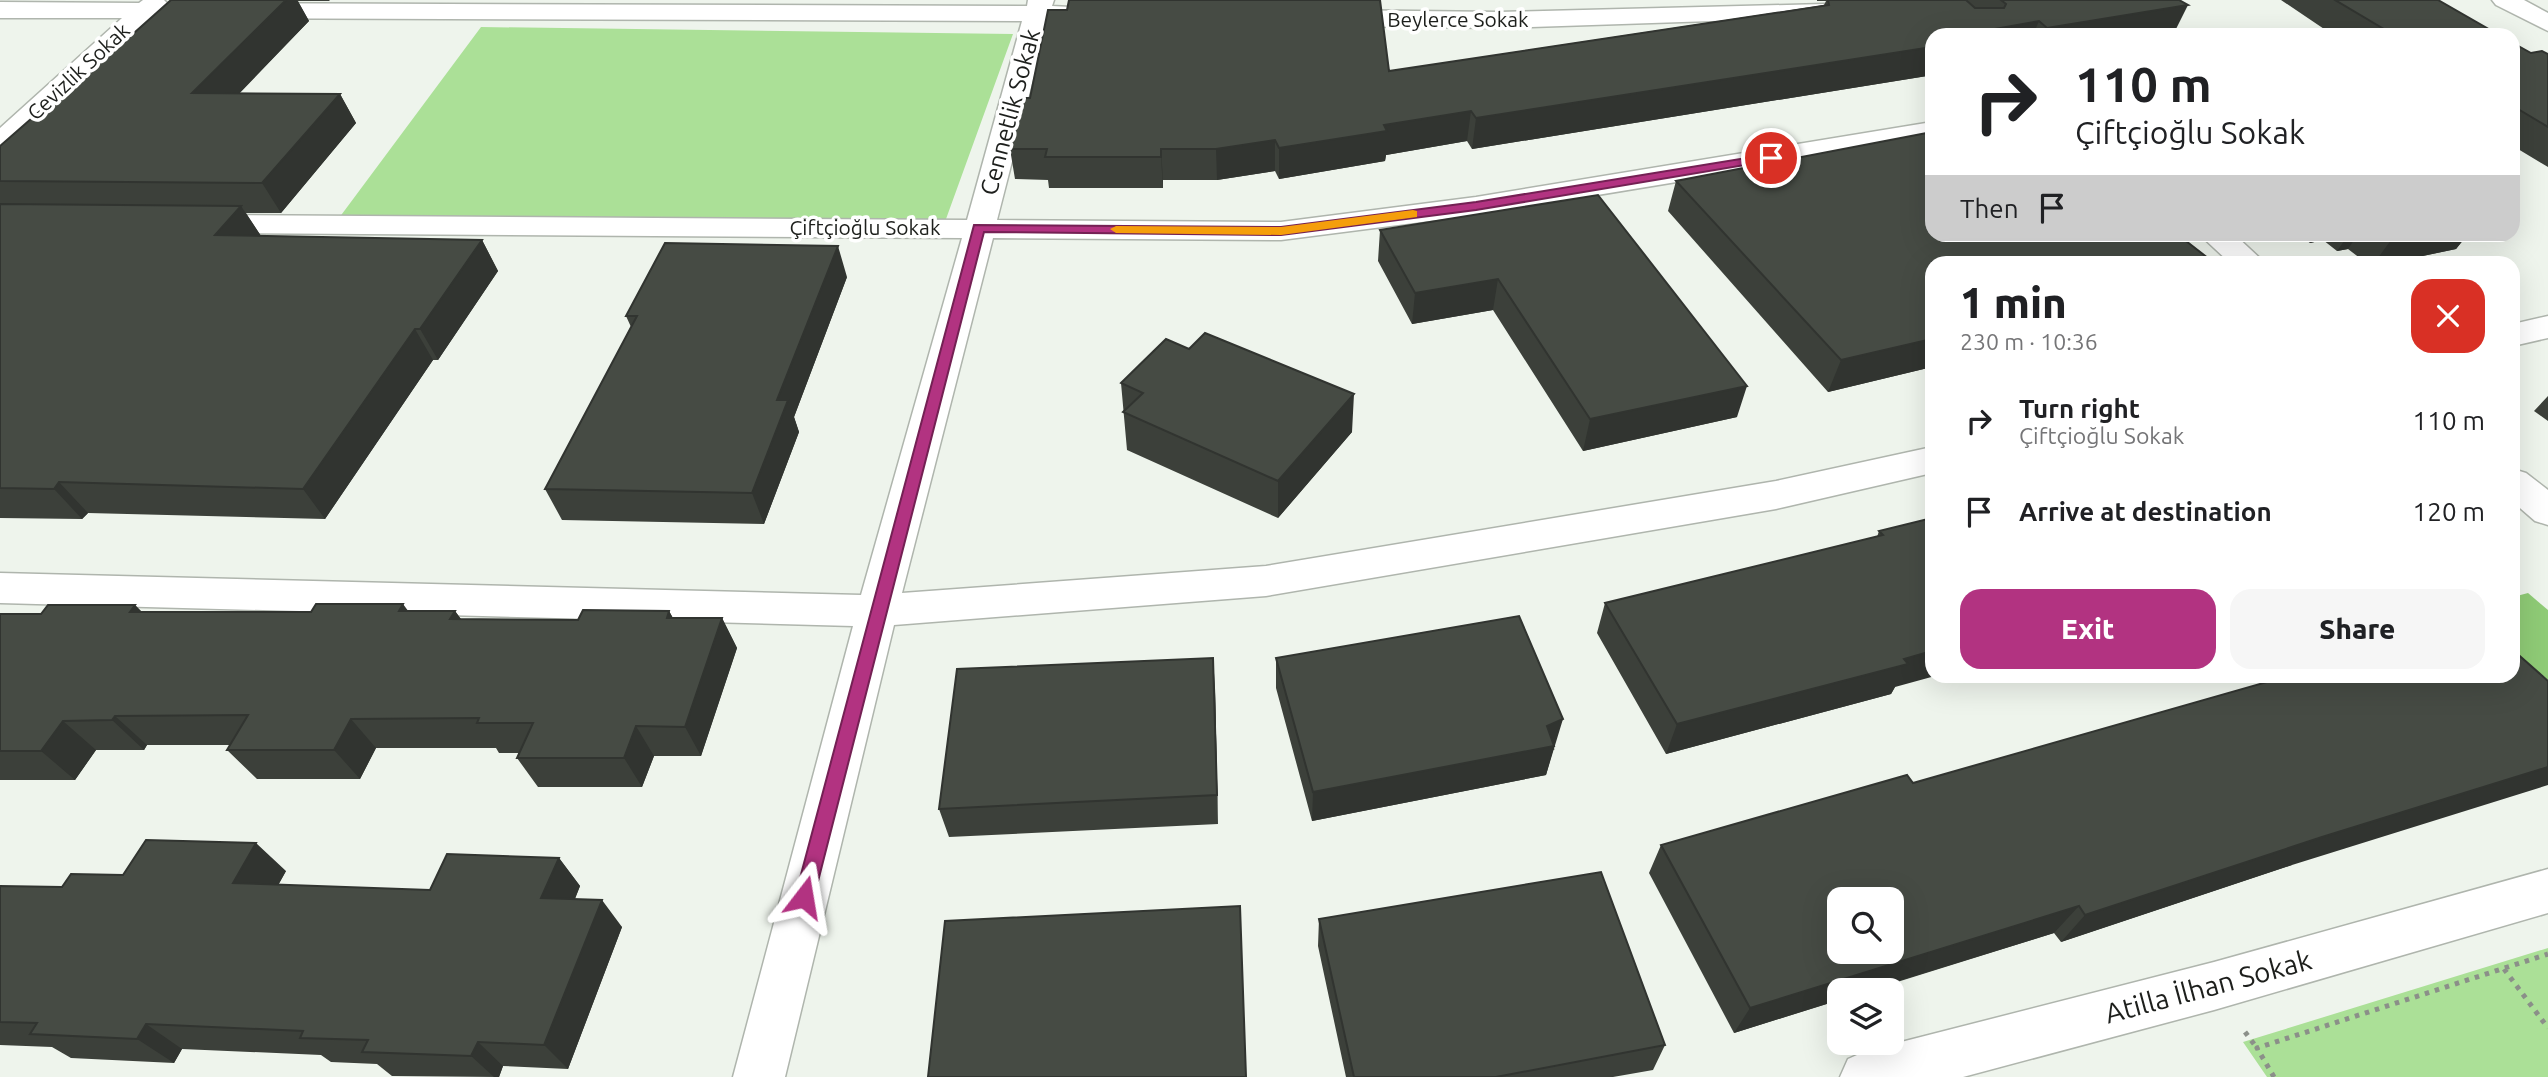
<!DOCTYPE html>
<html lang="en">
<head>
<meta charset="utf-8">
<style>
  body { margin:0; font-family:Ubuntu,sans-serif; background:#f6f6f6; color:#202124; height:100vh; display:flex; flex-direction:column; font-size:26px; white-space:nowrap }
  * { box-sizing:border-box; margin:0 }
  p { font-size:23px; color:#757577 }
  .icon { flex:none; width:38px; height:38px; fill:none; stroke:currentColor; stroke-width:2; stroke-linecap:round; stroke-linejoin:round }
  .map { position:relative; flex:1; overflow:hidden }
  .details { position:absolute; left:1925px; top:256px; width:595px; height:427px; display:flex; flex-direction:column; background:#fff; border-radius:21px; box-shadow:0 7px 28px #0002 }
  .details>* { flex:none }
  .guide { position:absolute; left:1925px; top:28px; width:595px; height:214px; border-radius:21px; box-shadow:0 7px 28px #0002; background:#fff; color:#202124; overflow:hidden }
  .tools { position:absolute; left:1827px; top:887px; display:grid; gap:14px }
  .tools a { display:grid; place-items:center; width:77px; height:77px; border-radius:14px; background:#fff; box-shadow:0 7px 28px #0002; font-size:35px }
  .pin { position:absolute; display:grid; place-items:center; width:60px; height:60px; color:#fff; margin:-30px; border:4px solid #fff; border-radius:50%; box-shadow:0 2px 7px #0007 }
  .me { position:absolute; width:77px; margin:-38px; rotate:14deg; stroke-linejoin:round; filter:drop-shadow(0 0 5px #0008) }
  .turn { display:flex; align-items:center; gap:24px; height:147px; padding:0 35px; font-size:32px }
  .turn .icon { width:91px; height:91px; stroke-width:2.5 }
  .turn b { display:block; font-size:49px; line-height:60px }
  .then { display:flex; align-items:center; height:66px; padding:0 35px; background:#0003; gap:14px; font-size:26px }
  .round { display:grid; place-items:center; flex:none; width:74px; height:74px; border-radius:21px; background:#f6f6f6 }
  .summary { display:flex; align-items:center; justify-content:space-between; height:119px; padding:0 35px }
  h1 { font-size:42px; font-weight:800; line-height:52px }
  .button { display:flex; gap:14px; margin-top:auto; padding:14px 35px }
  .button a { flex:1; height:80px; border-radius:21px; background:#b23381; color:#fff; font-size:28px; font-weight:800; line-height:80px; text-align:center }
  .button a+a { background:#f6f6f6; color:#202124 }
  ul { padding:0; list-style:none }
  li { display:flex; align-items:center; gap:21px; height:91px; padding:0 35px }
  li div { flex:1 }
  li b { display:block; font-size:26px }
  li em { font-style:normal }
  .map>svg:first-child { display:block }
  .green { fill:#abe097 }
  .water { fill:#8fcb76 }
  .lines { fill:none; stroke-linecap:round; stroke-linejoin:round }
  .minor-casing { stroke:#afb5ad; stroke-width:3 }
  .path { stroke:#8b8f89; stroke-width:5; stroke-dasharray:4.5 6; stroke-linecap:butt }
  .minor { fill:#fff; fill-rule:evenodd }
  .wall { fill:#3c403a }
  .shaded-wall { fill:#313430 }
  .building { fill:#464b44; stroke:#313430; stroke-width:2; fill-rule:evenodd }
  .route { fill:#b23381; stroke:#742154; stroke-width:2 }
  .slow { fill:#f59e0b }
  .labels { text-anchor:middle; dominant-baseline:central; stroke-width:7; stroke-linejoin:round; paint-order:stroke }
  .far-street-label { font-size:21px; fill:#1d1f1c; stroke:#fff }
  .street-label { font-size:24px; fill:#1d1f1c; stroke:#fff }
  .near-street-label { font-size:28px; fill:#1d1f1c; stroke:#fff }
</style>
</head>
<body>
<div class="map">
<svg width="2548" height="1077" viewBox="0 0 2548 1077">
  <rect width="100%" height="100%" fill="#eef4ec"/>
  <!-- green -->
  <path class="green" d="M 481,27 L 1013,34 L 946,219 L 339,218 Z
    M 2548,948 L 2548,1077 L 2267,1077 L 2243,1042 Z"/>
  <!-- water -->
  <path class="water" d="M 2528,593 L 2548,610 L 2548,683 L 2513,652 L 2513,597 Z"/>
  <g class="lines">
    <!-- minor casing -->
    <g class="minor-casing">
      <path id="minor" d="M 143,0 L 164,0 L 167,3 L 1027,6 L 1028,0 L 1054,0 L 1052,6 L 1109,9 L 1113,14 L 1109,19 L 1048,21 L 997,220 L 1281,222 L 1476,197 L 1932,122 L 1932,140 L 1476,215 L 1281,240 L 993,238 L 902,593 L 1266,566 L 1776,481 L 1932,447 L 1932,473 L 1776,509 L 1266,596 L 894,625 L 785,1077 L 733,1077 L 853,626 L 0,603 L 0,573 L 861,595 L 962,238 L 202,233 L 191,231 L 187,224 L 191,217 L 202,215 L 967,220 L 1022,21 L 152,18 L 10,149 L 0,152 L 0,128 L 122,18 L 0,18 L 0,2 L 139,3 Z
        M 2492,0 L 2524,0 L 2548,13 L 2548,31 L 2496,5 Z
        M 1824,4 L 1833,7 L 1837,12 L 1833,17 L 1499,28 L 1332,26 L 1323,23 L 1319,18 L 1323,13 L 1332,10 L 1499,12 Z
        M 2199,234 L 2234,234 L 2264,262 L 2229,262 Z
        M 2548,316 L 2548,338 L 2513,346 L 2513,324 Z
        M 2513,469 L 2526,473 L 2548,490 L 2548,525 L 2535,521 L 2513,502 Z
        M 2548,869 L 2548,913 L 2214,1010 L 1963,1077 L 1840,1077 L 1848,1059 L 1866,1051 L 2214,962 Z"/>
    </g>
    <!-- path -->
    <path class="path" d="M 2504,969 L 2548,1028
      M 2245,1032 L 2257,1048
      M 2274,1077 L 2257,1048 L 2548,954"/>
    <!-- minor -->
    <use href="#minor" class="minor"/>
  </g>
  <!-- wall -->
  <path class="wall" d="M 171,0 L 330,0 L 329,1 L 298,1 L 309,21 L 239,93 L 340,94 L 356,123 L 281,213 L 246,213 L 261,236 L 482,240 L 498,271 L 438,360 L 433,360 L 325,519 L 88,513 L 82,519 L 0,518 L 0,146 L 70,90 Z
    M 1817,0 L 2179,0 L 2173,35 L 1932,35 L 1932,68 L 1930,68 L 1927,76 L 1472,149 L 1467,141 L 1386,155 L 1385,161 L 1279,179 L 1275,171 L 1217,180 L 1163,180 L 1163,188 L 1049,188 L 1048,180 L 1015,179 L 1010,149 L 1067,10 L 1389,71 L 1824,5 L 1826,1 L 1817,1 Z
    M 2281,0 L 2438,0 L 2499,35 L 2333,35 Z
    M 2513,43 L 2531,53 L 2548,54 L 2548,167 L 2513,146 Z
    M 1676,181 L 1932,262 L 1932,367 L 1828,392 L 1668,211 Z
    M 1598,195 L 1737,417 L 1583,451 L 1493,310 L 1412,324 L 1378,261 L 1380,230 Z
    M 2298,234 L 2468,234 L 2456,249 L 2394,262 L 2365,262 L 2348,249 L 2337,251 L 2323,240 L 2310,243 Z
    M 847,277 L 794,417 L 799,432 L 764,524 L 562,520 L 545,489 L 631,327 L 626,316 Z
    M 1121,383 L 1352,432 L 1278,518 L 1127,450 Z
    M 2548,396 L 2548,421 L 2534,411 Z
    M 1932,518 L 1895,687 L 1891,694 L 1666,754 L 1597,633 L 1605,603 L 1877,537 L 1879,531 Z
    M 135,605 L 142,612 L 311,612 L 455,611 L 461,619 L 578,620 L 669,611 L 673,618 L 722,618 L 737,648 L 701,756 L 654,756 L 642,787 L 538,787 L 517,758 L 519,753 L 499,753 L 496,748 L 376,748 L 360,779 L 257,779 L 227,750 L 230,745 L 147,745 L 144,750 L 96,750 L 75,780 L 0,780 L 0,614 L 41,614 Z
    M 1276,658 L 1555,749 L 1553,750 L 1546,775 L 1312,821 L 1276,688 Z
    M 1215,688 L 1218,824 L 949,837 L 939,809 Z
    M 1913,783 L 2292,865 L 2061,942 L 2054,933 L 1734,1033 L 1649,873 L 1661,845 Z
    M 559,858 L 580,886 L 575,899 L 622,927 L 568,1069 L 503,1066 L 499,1077 L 392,1076 L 377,1064 L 331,1062 L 321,1055 L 182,1049 L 174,1063 L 71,1058 L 52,1047 L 0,1045 L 0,886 L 62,887 L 123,875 L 286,871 L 278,885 L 430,890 Z
    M 1319,919 L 1665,1045 L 1653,1070 L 1613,1077 L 1346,1077 L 1318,946 Z"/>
  <!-- shaded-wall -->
  <path class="shaded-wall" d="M 286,0 L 297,0 L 309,21 L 211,123 L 192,93 Z
    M 2188,5 L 2173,35 L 2044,35 L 2047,28 Z
    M 2039,21 L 2033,35 L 1961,35 Z
    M 1932,40 L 1932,68 L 1930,68 L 1927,76 L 1472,149 L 1476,118 Z
    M 340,94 L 356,123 L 281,213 L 262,183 Z
    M 1471,111 L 1467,141 L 1386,155 L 1385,161 L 1279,179 L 1279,148 L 1384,125 Z
    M 1275,140 L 1275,171 L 1217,180 L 1216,149 Z
    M 1161,149 L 1163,180 L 1163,188 L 1161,157 Z
    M 241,206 L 261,236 L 215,235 Z
    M 2316,234 L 2327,234 L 2323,240 L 2310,243 Z
    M 2349,234 L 2358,234 L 2348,249 L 2337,251 Z
    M 2402,234 L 2468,234 L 2456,249 L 2394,262 L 2375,262 L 2394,236 Z
    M 482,240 L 498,271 L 438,360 L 420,329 Z
    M 838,246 L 847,277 L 794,417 L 799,432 L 764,524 L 752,493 L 777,400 Z
    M 1498,279 L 1493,310 L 1412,324 L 1415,293 Z
    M 415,329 L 433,360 L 325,519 L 303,489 Z
    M 1932,339 L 1932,367 L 1828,392 L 1841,360 Z
    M 1747,386 L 1737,417 L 1583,451 L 1590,419 Z
    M 1354,394 L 1352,432 L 1278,518 L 1278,481 Z
    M 59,482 L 88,513 L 82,519 L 54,489 Z
    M 403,604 L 426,635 L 399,611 Z
    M 135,605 L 164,635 L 130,612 Z
    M 455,611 L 476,641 L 450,619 Z
    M 669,611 L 685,641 L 667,618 Z
    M 722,618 L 737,648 L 701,756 L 685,727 Z
    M 1932,651 L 1932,676 L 1935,676 L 1895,687 L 1891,694 L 1666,754 L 1677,724 Z
    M 1213,658 L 1215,688 L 1218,824 L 1217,795 Z
    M 115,716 L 147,745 L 144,750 L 112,720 Z
    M 351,719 L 376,748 L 360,779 L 334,750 Z
    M 1563,719 L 1546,775 L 1312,821 L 1313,792 L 1547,726 Z
    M 63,721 L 96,750 L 75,780 L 41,751 Z
    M 636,726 L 654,756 L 642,787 L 624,758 Z
    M 2548,767 L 2548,785 L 2292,865 L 2061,942 L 2085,915 L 2322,837 Z
    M 256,843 L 286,871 L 264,911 L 233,883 Z
    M 559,858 L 580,886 L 564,925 L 541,898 Z
    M 602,900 L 622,927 L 568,1069 L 544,1045 Z
    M 2079,906 L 2054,933 L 1869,990 L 1839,990 L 1839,1000 L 1734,1033 L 1750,1008 Z
    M 146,1024 L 182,1049 L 174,1063 L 137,1039 Z
    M 478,1042 L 503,1066 L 499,1077 L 494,1077 L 471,1056 Z"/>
  <!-- building -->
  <path class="building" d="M 171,0 L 286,0 L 192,93 L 340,94 L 262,183 L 0,181 L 0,146 L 64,90 L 70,90 Z
    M 1069,0 L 1380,0 L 1389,71 L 1829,5 L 1828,0 L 1966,0 L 1975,8 L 2004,8 L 2006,4 L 2001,0 L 2179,0 L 2188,5 L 2047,28 L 2039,21 L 1961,35 L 1932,35 L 1932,40 L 1931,40 L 1932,41 L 1932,47 L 1476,118 L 1471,111 L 1384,125 L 1387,131 L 1279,148 L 1275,140 L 1216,149 L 1161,149 L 1161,157 L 1045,157 L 1047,149 L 1010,149 L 1022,98 L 1030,98 L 1048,10 L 1067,10 Z
    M 2335,0 L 2438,0 L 2499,35 L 2394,35 Z
    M 2513,43 L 2531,53 L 2542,51 L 2548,54 L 2548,127 L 2513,106 Z
    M 1932,132 L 1932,234 L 2177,234 L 2213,262 L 1932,262 L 1932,339 L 1841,360 L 1676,181 Z
    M 1598,195 L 1747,386 L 1590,419 L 1498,279 L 1415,293 L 1380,230 Z
    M 0,204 L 241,206 L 215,235 L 482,240 L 420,329 L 415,329 L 303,489 L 59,482 L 54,489 L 0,488 Z
    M 665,243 L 838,246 L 777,400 L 788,400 L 752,493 L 545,489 L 637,316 L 626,316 Z
    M 1205,333 L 1354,394 L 1278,481 L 1123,412 L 1143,393 L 1121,383 L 1166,339 L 1189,349 Z
    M 1932,518 L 1932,651 L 1904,659 L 1908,664 L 1677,724 L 1605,603 L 1883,535 L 1879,531 Z
    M 316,604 L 403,604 L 399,611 L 455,611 L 450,619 L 578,620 L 583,610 L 669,611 L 667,618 L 722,618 L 685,727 L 636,726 L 624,758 L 517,758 L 533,723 L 477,723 L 479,718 L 351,719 L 334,750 L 227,750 L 248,715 L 115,716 L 112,720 L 63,721 L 41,751 L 0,751 L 0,614 L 41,614 L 48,605 L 135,605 L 130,612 L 311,612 Z
    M 1519,616 L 1563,719 L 1547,726 L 1554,746 L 1313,792 L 1276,658 Z
    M 2513,650 L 2548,681 L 2548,767 L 2322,837 L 2085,915 L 2079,906 L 1750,1008 L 1661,845 L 1907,775 L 1913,783 L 2288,676 L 2513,676 ZM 1839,900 L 1892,900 L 1892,952 L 1839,952 Z
    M 1213,658 L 1217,795 L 939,809 L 957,669 Z
    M 146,840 L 256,843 L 233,883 L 430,890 L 447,854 L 559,858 L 541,898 L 602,900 L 544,1045 L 478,1042 L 471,1056 L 362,1052 L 368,1040 L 300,1038 L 303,1031 L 146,1024 L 137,1039 L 30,1034 L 37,1023 L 0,1022 L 0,886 L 62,887 L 71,874 L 123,875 Z
    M 1601,872 L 1665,1045 L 1496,1077 L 1354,1077 L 1319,919 Z
    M 1240,906 L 1246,1077 L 928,1077 L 945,921 Z"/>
  <!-- route -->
  <path class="route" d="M 1771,154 L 1775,155 L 1775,160 L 1476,210 L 1281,235 L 984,232 L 814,897 L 811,904 L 804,906 L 798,904 L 795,897 L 974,225 L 1281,227 L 1476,202 Z"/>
  <!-- slow -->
  <path class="slow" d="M 1413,210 L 1417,211 L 1417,217 L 1281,235 L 1116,233 L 1110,229 L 1116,226 L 1281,227 Z"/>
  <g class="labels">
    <!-- far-street labels -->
    <g class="far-street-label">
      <text x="1458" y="19">Beylerce Sokak</text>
      <text transform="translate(78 71) rotate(-43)">Cevizlik Sokak</text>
      <text x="865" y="227">Çiftçioğlu Sokak</text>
    </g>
    <!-- street labels -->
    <g class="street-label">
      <text transform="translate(1010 112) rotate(-75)">Cennetlik Sokak</text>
    </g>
    <!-- near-street labels -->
    <g class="near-street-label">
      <text transform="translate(2208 986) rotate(-15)">Atilla İlhan Sokak</text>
    </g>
  </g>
</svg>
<div class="tools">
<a><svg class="icon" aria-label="search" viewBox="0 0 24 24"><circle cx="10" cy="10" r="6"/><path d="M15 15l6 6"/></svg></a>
<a><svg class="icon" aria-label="layers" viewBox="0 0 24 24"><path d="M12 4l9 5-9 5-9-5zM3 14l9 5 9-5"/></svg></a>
</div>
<div class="pin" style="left:1771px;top:158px;background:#d93025"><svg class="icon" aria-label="arrive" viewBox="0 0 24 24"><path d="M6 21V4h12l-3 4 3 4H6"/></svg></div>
<svg class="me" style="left:804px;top:897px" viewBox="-20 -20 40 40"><path d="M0-17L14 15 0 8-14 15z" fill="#b23381" stroke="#fff" stroke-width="4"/></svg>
<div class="guide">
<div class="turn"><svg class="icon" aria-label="right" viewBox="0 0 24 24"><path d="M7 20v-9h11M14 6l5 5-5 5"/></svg><div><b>110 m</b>Çiftçioğlu Sokak</div></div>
<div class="then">Then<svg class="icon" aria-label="arrive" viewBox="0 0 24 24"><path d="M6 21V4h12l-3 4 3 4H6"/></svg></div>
</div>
<section class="details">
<div class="summary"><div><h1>1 min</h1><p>230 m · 10:36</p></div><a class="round" style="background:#d93025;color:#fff"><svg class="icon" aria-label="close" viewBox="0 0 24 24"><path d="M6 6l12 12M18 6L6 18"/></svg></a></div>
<ul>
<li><svg class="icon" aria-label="right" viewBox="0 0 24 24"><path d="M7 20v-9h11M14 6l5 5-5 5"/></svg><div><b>Turn right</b><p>Çiftçioğlu Sokak</p></div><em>110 m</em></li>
<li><svg class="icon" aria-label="arrive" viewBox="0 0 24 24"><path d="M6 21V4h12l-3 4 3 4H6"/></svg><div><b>Arrive at destination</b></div><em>120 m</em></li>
</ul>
<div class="button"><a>Exit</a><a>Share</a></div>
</section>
</div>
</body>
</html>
